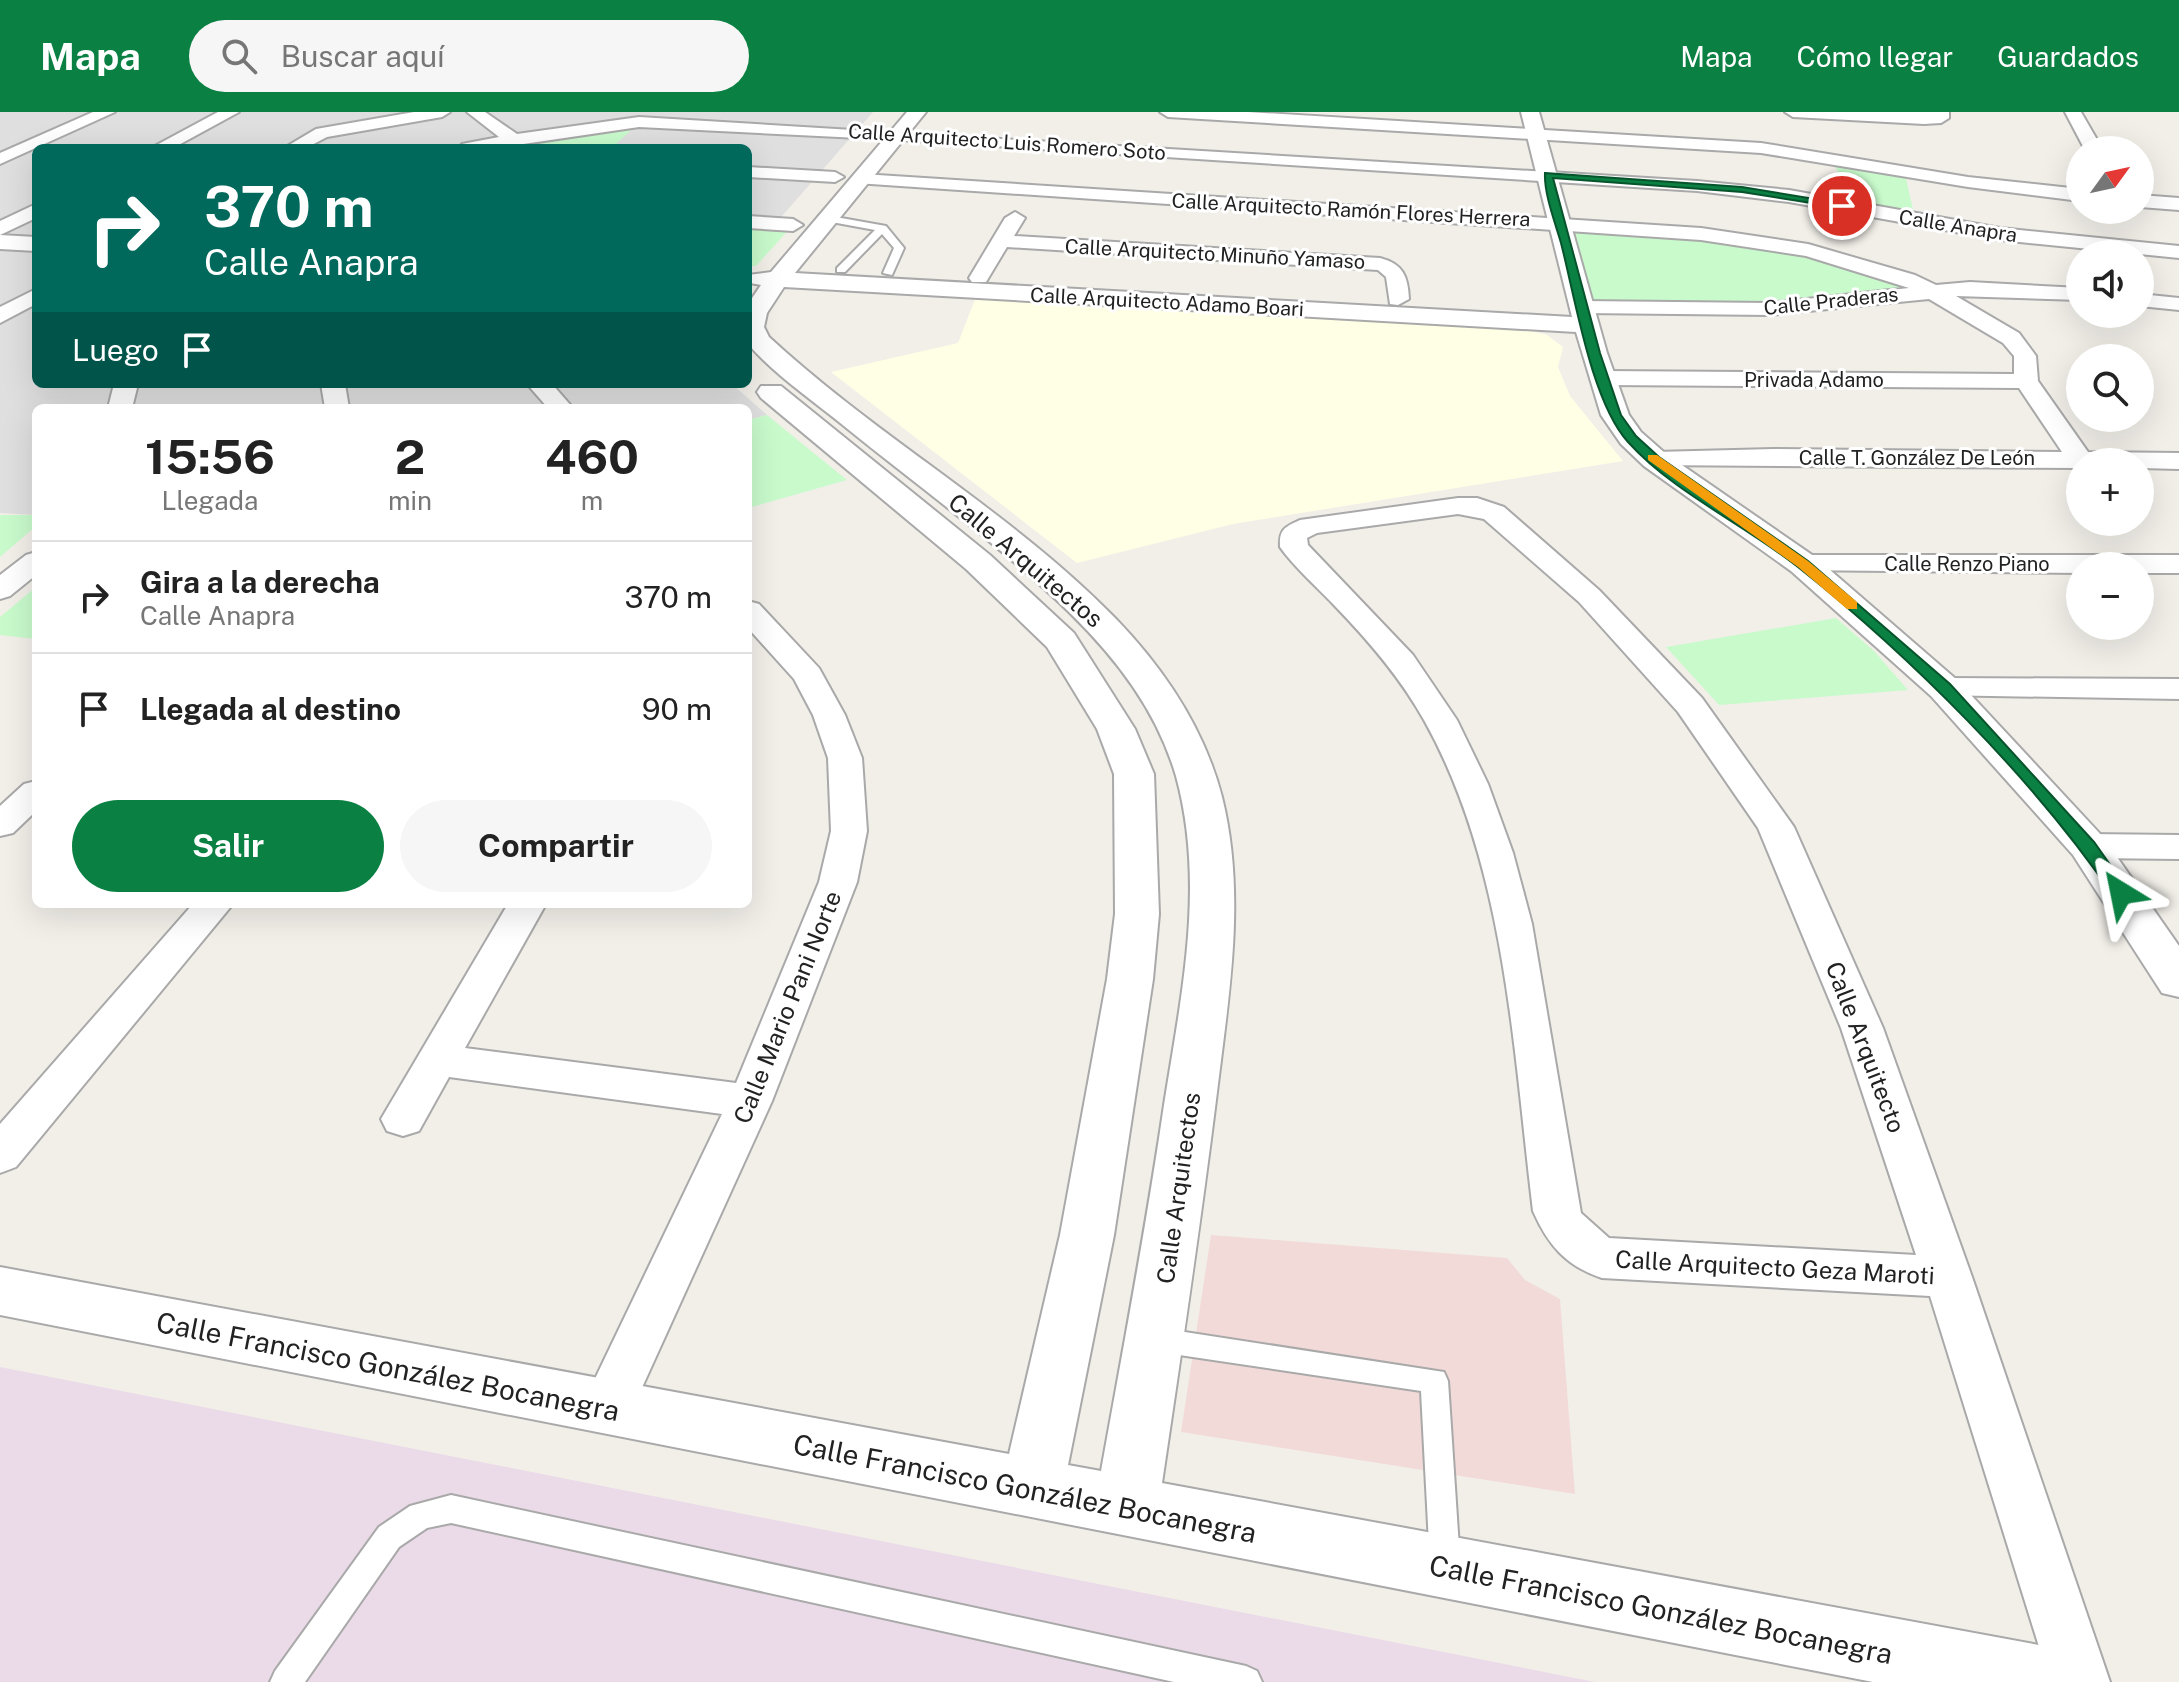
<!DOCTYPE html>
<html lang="es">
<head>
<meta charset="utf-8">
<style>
  body { margin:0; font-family:"Public Sans",sans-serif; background:#f6f6f6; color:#222; height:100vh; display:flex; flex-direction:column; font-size:30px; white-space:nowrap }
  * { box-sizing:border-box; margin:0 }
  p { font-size:26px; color:#767676 }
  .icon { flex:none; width:44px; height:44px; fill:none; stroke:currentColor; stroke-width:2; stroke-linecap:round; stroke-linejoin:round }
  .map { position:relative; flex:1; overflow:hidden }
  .details { position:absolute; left:32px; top:292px; width:720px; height:504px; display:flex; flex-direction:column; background:#fff; border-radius:12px; box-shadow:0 8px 32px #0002 }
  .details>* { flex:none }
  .banner { position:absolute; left:32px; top:32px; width:720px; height:244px; border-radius:12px; box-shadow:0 8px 32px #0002; background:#00695c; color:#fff; overflow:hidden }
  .needle { width:52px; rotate:57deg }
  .tools { position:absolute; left:2066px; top:24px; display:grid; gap:16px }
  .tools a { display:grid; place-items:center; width:88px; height:88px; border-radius:50%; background:#fff; box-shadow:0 8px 32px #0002; font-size:40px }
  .pin { position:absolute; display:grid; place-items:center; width:68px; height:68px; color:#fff; margin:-34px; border:4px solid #fff; border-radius:50%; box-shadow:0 2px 8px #0007 }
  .me { position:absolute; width:88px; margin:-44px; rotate:325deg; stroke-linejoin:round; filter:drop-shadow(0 0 6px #0008) }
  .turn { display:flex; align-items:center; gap:28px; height:168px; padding:0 40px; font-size:36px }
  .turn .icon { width:104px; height:104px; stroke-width:2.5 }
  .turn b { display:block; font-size:56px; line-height:68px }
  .then { display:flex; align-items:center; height:76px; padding:0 40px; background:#0003; gap:16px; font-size:30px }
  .eta { display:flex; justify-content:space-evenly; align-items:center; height:136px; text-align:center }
  .eta b { font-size:48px; font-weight:700; line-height:56px }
  .primary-button { display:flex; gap:16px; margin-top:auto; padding:16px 40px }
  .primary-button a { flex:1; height:92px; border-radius:48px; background:#0b8043; color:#fff; font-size:32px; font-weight:700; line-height:92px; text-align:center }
  .primary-button a+a { background:#f6f6f6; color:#222 }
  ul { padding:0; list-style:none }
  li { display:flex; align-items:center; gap:24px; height:112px; padding:0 40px; border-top:2px solid #e0e0e0 }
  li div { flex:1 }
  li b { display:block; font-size:30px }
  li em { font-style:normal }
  header { display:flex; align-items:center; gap:48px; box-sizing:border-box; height:112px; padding:0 40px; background:#0b8043; color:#fff }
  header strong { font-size:38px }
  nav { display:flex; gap:44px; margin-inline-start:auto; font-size:28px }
  .search { width:560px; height:72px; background:#f6f6f6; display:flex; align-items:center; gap:20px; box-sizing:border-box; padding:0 28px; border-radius:44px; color:#767676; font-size:30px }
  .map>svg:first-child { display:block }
  .residential { fill:#e0dfdf }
  .commercial { fill:#f2dad9 }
  .industrial { fill:#ebdbe8 }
  .education { fill:#ffffe5 }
  .park { fill:#c8facc }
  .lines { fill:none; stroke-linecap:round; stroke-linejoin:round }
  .service-casing { stroke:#a9a9a9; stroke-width:4 }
  .minor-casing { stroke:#a9a9a9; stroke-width:4 }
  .tertiary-casing { stroke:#a9a9a9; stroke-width:4 }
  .service { fill:#fff; fill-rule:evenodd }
  .minor { fill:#fff; fill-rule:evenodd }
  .tertiary { fill:#fff; fill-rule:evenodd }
  .route { fill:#0b8043; stroke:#07532c; stroke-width:2 }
  .slow { fill:#f59e0b }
  .labels { text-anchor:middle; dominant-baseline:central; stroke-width:6; stroke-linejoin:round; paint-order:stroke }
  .far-street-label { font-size:20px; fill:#222; stroke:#fff }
  .street-label { font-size:24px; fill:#222; stroke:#fff }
  .near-street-label { font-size:28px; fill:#222; stroke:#fff }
</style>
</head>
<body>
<header>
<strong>Mapa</strong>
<div class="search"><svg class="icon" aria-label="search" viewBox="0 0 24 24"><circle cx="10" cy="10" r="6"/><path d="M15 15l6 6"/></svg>Buscar aquí</div>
<nav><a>Mapa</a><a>Cómo llegar</a><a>Guardados</a></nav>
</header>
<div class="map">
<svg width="2179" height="1570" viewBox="0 0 2179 1570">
  <rect width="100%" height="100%" fill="#f2efe9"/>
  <!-- residential -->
  <path class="residential" d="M 0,0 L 873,0 L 748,143 L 748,36 L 36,36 L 36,272 L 732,272 L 767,303 L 748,308 L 748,296 L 36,296 L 36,403 L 0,401 Z"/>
  <!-- commercial -->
  <path class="commercial" d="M 1211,1123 L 1507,1146 L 1525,1168 L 1560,1187 L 1575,1382 L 1181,1320 Z"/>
  <!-- industrial -->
  <path class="industrial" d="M 0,1255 L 1595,1570 L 0,1570 Z"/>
  <!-- education -->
  <path class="education" d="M 976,185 L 1508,213 L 1547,223 L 1563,235 L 1558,255 L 1570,284 L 1623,349 L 1233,412 L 1077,451 L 831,260 L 958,231 Z"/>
  <!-- park -->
  <path class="park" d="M 632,17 L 612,36 L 503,36 Z
    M 1833,51 L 1905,62 L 1914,102 L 1855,91 Z
    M 748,110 L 793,113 L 756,154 L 748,154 Z
    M 1561,110 L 1765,130 L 1932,177 L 1818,192 L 1582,195 Z
    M 767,303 L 847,368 L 748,396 L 748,308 Z
    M 0,403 L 36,403 L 36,414 L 0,445 Z
    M 36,475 L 36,527 L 0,523 L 0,505 Z
    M 1836,506 L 1874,539 L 1908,578 L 1719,593 L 1666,535 Z"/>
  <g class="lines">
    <!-- service casing -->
    <g class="service-casing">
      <path id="service" d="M 830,104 L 886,114 L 904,136 L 892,163 L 883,161 L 894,136 L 882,122 L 845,160 L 837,160 L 837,156 L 875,118 L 826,109 Z
        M 1159,1216 L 1444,1260 L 1448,1269 L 1460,1451 L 1456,1461 L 1445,1466 L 1434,1461 L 1430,1451 L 1421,1279 L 1159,1240 L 1150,1236 L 1146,1228 L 1150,1220 Z
        M 451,1383 L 1246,1554 L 1257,1559 L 1262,1570 L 1174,1570 L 451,1411 L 427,1416 L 399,1435 L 305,1570 L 270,1570 L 275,1559 L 379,1415 L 410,1394 Z"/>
    </g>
    <!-- minor casing -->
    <g class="minor-casing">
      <path id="minor" d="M 93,0 L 115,0 L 0,52 L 0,41 Z
        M 218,0 L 239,0 L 173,36 L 151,36 Z
        M 414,0 L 450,0 L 442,5 L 327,25 L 306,36 L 284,36 L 316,17 Z
        M 467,0 L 485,0 L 517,22 L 639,5 L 1697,69 L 1789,78 L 2000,116 L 2179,134 L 2179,146 L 2000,128 L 1789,90 L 1697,79 L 900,28 L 639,15 L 497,36 L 459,36 L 462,32 L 499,25 Z
        M 1160,0 L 1248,0 L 1761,31 L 1968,65 L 2080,77 L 2080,89 L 1968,75 L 1761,41 L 1168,5 Z
        M 1785,0 L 1949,0 L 1949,6 L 1941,11 L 1924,12 L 1793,5 Z
        M 2065,0 L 2081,0 L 2103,38 L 2085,38 Z
        M 748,55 L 835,60 L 844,65 L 835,70 L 748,65 Z
        M 862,62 L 1701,116 L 1808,132 L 1915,163 L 1936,173 L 1970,170 L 2080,176 L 2080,188 L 1956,184 L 2019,221 L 2036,244 L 2038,269 L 2088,340 L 2179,341 L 2179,357 L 2140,356 L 2140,350 L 2080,350 L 2080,356 L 1646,353 L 1642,348 L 1646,343 L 1655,340 L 1773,337 L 2062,340 L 2019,276 L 1603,273 L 1591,266 L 1603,259 L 2014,262 L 2014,244 L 2003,231 L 1929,187 L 1769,203 L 1582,201 L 1571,195 L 1582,189 L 1769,191 L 1909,176 L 1806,144 L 1701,128 L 856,71 L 856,63 Z
        M 2140,83 L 2179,86 L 2179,98 L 2140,95 Z
        M 36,92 L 36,106 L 0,123 L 0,109 Z
        M 1015,100 L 1025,106 L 1014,124 L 1380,146 C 1403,152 1408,164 1409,187 L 1398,193 L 1390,192 L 1386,165 L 1378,158 L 1007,135 L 986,170 L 972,170 L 969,166 L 1005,106 Z
        M 748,104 L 793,107 L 803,113 L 793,119 L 748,116 Z
        M 36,177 L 36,192 L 0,211 L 0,195 Z
        M 2140,182 L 2179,186 L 2179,198 L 2140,194 Z
        M 114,272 L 138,272 L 132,296 L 108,296 Z
        M 321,272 L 345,272 L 349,296 L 325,296 Z
        M 527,272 L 552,272 L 573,296 L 548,296 Z
        M 1458,386 L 1477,386 L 1504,395 L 1599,478 L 1702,586 L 1794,715 L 1883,916 L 1972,1165 L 2110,1570 L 2050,1570 L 1930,1184 L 1602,1166 C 1566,1154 1548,1133 1533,1099 C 1513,936 1506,754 1424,608 C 1400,565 1368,528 1334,493 C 1316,474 1295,456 1280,435 C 1279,417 1285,415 1300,408 ZM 1458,402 L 1484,407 L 1579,490 L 1678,600 L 1758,716 L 1841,916 L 1916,1143 L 1609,1126 L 1581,1101 L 1532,812 L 1513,741 L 1488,672 L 1457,608 L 1413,543 L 1308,433 L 1307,426 L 1317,421 Z
        M 36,440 L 36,463 L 10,484 L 0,487 L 0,463 L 26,443 Z
        M 1803,443 L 2179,443 L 2179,461 L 2140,461 L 2140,454 L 2080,454 L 2080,461 L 1793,458 L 1789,452 L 1793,446 Z
        M 748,489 L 759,492 L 819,556 L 845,603 L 862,646 L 867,719 L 857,770 L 772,989 L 625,1313 L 607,1320 L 589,1313 L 581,1296 L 722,1002 L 449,965 L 419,1019 L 403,1024 L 387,1019 L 381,1007 L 508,792 L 546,792 L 465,936 L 736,971 L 819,770 L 831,719 L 828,646 L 813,603 L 794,567 L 748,516 Z
        M 1944,566 L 2179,567 L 2179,587 L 1933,583 L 1928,576 L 1933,569 Z
        M 36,669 L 36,699 L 13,721 L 0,724 L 0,694 L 24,672 Z
        M 2088,722 L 2179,723 L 2179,747 L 2088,746 L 2075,742 L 2070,734 L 2075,726 Z
        M 193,792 L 233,792 L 16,1055 L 0,1061 L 0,1012 Z"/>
    </g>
    <!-- tertiary casing -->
    <g class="tertiary-casing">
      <path id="tertiary" d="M 907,0 L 926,0 L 795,161 L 1572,205 L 1521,0 L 1539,0 L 1607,241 L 1629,303 L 1641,320 L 1666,342 L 1815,445 L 1957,568 L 2103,725 L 2179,834 L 2179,885 L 2162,881 L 2073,743 L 1931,584 L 1791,459 L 1644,354 L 1621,332 L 1601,303 L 1576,220 L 784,175 L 767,201 L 764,215 L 769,225 C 878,326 1012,400 1116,507 C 1165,558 1204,616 1222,685 C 1247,785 1228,888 1216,988 C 1200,1116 1181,1243 1162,1371 L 2050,1535 L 2075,1545 L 2085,1570 L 1873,1570 L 0,1203 L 0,1155 L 1009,1342 L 1060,1123 L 1107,867 L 1115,802 L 1114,662 L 1097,617 L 1047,535 L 966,457 L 761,286 L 757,280 L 761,274 L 781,274 L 990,443 L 1074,521 L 1135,617 L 1154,662 L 1159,802 L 1153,867 L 1114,1123 L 1068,1353 L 1101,1359 C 1123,1237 1146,1116 1164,993 C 1181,885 1206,773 1176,664 C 1157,599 1117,547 1069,500 C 999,432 919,375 844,314 C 812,288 775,263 748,232 L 748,192 L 761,173 L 750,171 L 748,163 L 771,160 Z
        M 0,123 L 36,125 L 36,139 L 0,137 Z"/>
    </g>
    <!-- service -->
    <use href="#service" class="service"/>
    <!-- minor -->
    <use href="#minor" class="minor"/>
    <!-- tertiary -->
    <use href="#tertiary" class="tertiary"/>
  </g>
  <!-- route -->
  <path class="route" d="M 1545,61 L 1742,75 L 1845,92 L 1842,96 L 1742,80 L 1553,66 L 1600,241 L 1621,303 L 1636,324 L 1659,345 L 1808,449 L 1950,572 L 2094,730 L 2130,781 L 2127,785 L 2114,785 C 2034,667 1910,544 1798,455 C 1745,413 1673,380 1628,330 C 1591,289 1575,185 1561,131 C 1555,110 1544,82 1545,61 Z"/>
  <!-- slow -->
  <path class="slow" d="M 1648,343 L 1657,343 L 1808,449 L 1857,490 L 1857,497 L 1847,497 L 1798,455 L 1648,348 Z"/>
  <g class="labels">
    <!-- far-street labels -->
    <g class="far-street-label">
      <text transform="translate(1007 30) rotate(4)">Calle Arquitecto Luis Romero Soto</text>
      <text transform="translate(1351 98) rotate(3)">Calle Arquitecto Ramón Flores Herrera</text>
      <text transform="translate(1958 114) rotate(9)">Calle Anapra</text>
      <text transform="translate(1215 142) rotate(3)">Calle Arquitecto Minuño Yamaso</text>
      <text transform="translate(1831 189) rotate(-6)">Calle Praderas</text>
      <text transform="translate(1167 190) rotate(3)">Calle Arquitecto Adamo Boari</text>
      <text x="1814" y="268">Privada Adamo</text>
      <text x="1917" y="346">Calle T. González De León</text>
      <text x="1967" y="452">Calle Renzo Piano</text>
    </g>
    <!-- street labels -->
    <g class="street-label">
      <text transform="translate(1026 448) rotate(40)">Calle Arquitectos</text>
      <text transform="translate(787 895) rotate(-68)">Calle Mario Pani Norte</text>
      <text transform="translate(1866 935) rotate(69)">Calle Arquitecto</text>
      <text transform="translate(1178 1076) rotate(-82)">Calle Arquitectos</text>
      <text transform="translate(1775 1155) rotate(3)">Calle Arquitecto Geza Maroti</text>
    </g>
    <!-- near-street labels -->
    <g class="near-street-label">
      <text transform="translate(388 1254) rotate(11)">Calle Francisco González Bocanegra</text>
      <text transform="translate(1025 1376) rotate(11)">Calle Francisco González Bocanegra</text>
      <text transform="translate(1661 1497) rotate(11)">Calle Francisco González Bocanegra</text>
    </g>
  </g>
</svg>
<div class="tools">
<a><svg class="needle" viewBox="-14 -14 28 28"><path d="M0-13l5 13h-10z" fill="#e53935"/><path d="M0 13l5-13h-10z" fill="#767676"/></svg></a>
<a><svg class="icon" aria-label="sound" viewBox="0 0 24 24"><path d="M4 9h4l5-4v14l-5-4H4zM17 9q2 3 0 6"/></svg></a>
<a><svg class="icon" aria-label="search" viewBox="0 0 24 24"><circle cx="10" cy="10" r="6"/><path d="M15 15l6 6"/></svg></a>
<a>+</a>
<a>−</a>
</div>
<div class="pin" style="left:1842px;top:94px;background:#d93025"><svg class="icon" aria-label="arrive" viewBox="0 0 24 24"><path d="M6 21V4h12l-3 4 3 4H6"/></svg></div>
<svg class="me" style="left:2121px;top:781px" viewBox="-20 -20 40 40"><path d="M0-17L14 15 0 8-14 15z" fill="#0b8043" stroke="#fff" stroke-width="4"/></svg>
<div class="banner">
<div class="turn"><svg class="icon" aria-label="right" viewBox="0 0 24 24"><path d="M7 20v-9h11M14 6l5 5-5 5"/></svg><div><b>370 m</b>Calle Anapra</div></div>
<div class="then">Luego<svg class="icon" aria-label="arrive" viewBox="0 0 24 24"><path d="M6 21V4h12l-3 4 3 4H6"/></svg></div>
</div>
<section class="details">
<div class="eta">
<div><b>15:56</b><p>Llegada</p></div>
<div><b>2</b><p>min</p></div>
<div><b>460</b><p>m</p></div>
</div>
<ul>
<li><svg class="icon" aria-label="right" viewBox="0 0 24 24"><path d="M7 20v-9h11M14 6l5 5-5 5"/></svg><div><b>Gira a la derecha</b><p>Calle Anapra</p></div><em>370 m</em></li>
<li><svg class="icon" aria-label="arrive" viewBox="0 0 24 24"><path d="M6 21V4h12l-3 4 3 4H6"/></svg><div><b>Llegada al destino</b></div><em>90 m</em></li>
</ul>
<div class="primary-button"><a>Salir</a><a>Compartir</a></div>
</section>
</div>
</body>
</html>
